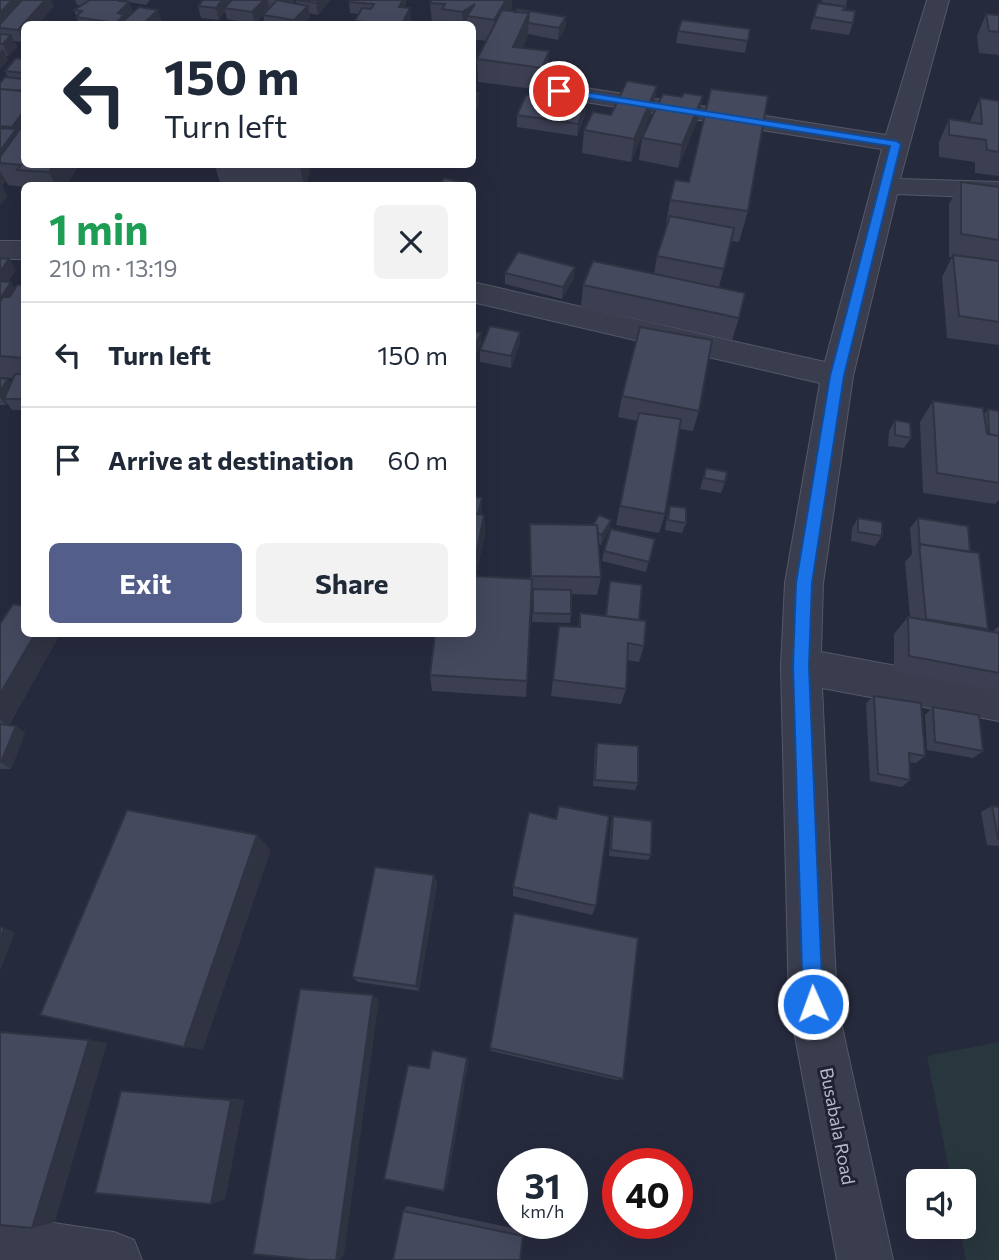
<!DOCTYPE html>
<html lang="en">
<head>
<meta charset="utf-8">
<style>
  body { margin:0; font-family:Commissioner,sans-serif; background:#f2f2f3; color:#1f2937; height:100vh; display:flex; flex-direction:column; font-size:26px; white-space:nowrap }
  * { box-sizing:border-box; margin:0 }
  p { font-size:23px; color:#747a83 }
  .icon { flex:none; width:38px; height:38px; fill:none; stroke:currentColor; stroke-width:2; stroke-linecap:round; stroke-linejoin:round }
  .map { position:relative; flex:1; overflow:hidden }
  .panel { position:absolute; left:21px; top:182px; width:455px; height:455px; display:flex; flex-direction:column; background:#fff; border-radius:10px; box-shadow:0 7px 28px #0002 }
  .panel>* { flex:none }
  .hud { position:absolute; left:21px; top:21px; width:455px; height:147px; border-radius:10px; box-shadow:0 7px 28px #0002; background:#fff; color:#1f2937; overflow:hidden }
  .fabs { position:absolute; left:906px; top:1169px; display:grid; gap:14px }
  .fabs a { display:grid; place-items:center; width:70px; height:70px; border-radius:10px; background:#fff; box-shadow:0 7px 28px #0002; font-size:35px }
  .speed { position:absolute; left:497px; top:1148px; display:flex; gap:14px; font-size:35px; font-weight:700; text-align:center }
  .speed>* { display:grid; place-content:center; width:91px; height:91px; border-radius:50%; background:#fff; box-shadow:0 7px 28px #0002; line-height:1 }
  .speed small { font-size:18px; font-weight:400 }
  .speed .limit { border:10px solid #d22; background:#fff; color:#111 }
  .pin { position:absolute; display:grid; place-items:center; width:60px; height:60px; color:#fff; margin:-30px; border:4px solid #fff; border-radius:50%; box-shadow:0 2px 7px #0007 }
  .me { position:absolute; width:77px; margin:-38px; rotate:358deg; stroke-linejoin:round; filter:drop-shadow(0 0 5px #0008) }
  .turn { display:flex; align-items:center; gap:24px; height:147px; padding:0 28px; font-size:32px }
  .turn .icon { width:91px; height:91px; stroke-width:2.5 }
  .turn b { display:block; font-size:49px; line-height:60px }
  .round { display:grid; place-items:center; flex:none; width:74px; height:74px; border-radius:10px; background:#f2f2f3 }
  .summary { display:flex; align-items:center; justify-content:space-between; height:119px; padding:0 28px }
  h1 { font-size:42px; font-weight:700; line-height:52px; color:#1e9e55 }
  .action { display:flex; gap:14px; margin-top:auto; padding:14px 28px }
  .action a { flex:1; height:80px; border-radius:10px; background:#535e8b; color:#fff; font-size:28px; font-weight:700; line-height:80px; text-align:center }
  .action a+a { background:#f2f2f3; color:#1f2937 }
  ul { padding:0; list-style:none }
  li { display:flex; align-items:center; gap:21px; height:105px; padding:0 28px; border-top:2px solid #e0e1e3 }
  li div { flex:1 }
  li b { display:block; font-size:26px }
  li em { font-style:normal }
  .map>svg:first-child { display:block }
  .green { fill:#28363e }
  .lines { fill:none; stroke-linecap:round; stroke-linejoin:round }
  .minor-casing { stroke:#555868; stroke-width:2 }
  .minor { fill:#3a3d4d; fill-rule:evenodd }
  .wall { fill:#3b3f51 }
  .shaded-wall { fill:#303342 }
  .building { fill:#45495e; stroke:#303342; stroke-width:2 }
  .route { fill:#1a73e8; stroke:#114b97; stroke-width:2 }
  .labels { text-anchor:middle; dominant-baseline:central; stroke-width:6; stroke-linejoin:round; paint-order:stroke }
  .street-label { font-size:18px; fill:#b6b8c8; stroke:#1f2232 }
</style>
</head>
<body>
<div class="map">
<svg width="999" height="1260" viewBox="0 0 999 1260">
  <rect width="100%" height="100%" fill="#262a3d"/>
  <!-- green -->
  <path class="green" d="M 999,1042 L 999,1260 L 966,1260 L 959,1227 L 964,1227 L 964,1181 L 951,1181 L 927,1056 Z"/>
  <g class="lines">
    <!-- minor casing -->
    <g class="minor-casing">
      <path id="minor" d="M 927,0 L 949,0 L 900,179 L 999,182 L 999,198 L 897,194 L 853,376 L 823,583 L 821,652 L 999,685 L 999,721 L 822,688 L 837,1004 L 893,1260 L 837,1260 L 789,1004 L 781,666 L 785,583 L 820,383 L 472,302 L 472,282 L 825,362 L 882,149 L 560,98 L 552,96 L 548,91 L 552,86 L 560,84 L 886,135 Z
        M 0,241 L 24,241 L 24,259 L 0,259 Z
        M 0,1215 L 114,1232 L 134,1240 L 142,1260 L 0,1260 Z"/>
    </g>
    <!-- minor -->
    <use href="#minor" class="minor"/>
  </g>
  <!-- wall -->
  <path class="wall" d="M 0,0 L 54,6 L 23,42 L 14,41 L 17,47 L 8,56 L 6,56 L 8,60 L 0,69 Z
    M 75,0 L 150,0 L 146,5 L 129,2 L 133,13 L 158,10 L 162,22 L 159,24 L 42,24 L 79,24 L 74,10 L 81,6 L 77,5 Z
    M 203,0 L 295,0 L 292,3 L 297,4 L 296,0 L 330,0 L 318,15 L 309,13 L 310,17 L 303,24 L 265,24 L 263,15 L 255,24 L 227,19 L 225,11 L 219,20 L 201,18 L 198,6 Z
    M 432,0 L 512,0 L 511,11 L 566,17 L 565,29 L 558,40 L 528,34 L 522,48 L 548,74 L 541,90 L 478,82 L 477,59 L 486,41 L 472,39 L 472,24 L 432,24 L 430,3 Z
    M 822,0 L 847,0 L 846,6 L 821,2 Z
    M 349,2 L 406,7 L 411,20 L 409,24 L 356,24 L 355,21 L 359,14 L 350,13 Z
    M 818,3 L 846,7 L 845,10 L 853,23 L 849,35 L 810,29 Z
    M 986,14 L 999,15 L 999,55 L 979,53 L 977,36 Z
    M 750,29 L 745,53 L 676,43 L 678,31 Z
    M 24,59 L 24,164 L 79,164 L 66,186 L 24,186 L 24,187 L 8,185 L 6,181 L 2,186 L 7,196 L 0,205 L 0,83 L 8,77 L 5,71 Z
    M 657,86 L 653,108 L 631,162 L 582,153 L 584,130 Z
    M 703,96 L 698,119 L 678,168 L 639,160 L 642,138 L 682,97 Z
    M 980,98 L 999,101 L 999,176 L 975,173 L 975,162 L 939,157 L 939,142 L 949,119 L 970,122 Z
    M 586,103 L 585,115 L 577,136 L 517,127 L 517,115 Z
    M 311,165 L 306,186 L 221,186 L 215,166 Z
    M 961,182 L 999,187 L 999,345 L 947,338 L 942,277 L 952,257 L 949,257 L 949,204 Z
    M 670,200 L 748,211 L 739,242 L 731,241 L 719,287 L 739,318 L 732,340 L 581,307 L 583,285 L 654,274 L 657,256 L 665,231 Z
    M 0,258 L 16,270 L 8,282 L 15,289 L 24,285 L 24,410 L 12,410 L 7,403 L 6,405 L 0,405 L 0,378 L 11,383 L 13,378 L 0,377 Z
    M 505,273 L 574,278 L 562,299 L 505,284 Z
    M 520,332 L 520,343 L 511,368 L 480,362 L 480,350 Z
    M 622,396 L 699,411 L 693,431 L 679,429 L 665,514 L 659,533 L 616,525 L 637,421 L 618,417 Z
    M 933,401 L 984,415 L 988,409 L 999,411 L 999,500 L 995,504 L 923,493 L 920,422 Z
    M 895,420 L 911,438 L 904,448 L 888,446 L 889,431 Z
    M 706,468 L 725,482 L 721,493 L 700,489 Z
    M 472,496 L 482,498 L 482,508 L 481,514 L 484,515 L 485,534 L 476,576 L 530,579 L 530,524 L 593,525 L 611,520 L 609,530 L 601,545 L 598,544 L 601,577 L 597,595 L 571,594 L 571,614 L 570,623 L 532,622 L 533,594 L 531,594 L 526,697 L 432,691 L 430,675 L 472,634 Z
    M 670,506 L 686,523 L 682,533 L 665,530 L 667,516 Z
    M 858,518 L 882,536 L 875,546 L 851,541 L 852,528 Z
    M 918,518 L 970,552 L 988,629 L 986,631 L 992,632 L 999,626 L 999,693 L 997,693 L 996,685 L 990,690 L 894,672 L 894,634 L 908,617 L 910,617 L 905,562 L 912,554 L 910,528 Z
    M 655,539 L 646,572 L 602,561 L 604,551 Z
    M 610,581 L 639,620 L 644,646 L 639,662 L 627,660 L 626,689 L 621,704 L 551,696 L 559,626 L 578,627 L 580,613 L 605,616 Z
    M 0,624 L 60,634 L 9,725 L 16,726 L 25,733 L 11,769 L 0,769 Z
    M 874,696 L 925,756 L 916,763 L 909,762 L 910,780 L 902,787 L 870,781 L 866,703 Z
    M 933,707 L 983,751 L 973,758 L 927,750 L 925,715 Z
    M 597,743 L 638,783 L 635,790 L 593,786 L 595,750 Z
    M 992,806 L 999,807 L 999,846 L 987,845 L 981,812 Z
    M 613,816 L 651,855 L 648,860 L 609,856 L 611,822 Z
    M 434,875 L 437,884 L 419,991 L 358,982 L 352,977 Z
    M 513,887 L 596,906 L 592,915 L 513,896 Z
    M 490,1048 L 623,1079 L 617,1080 L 491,1051 Z
    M 121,1091 L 244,1100 L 225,1199 L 211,1204 Z
    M 407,1206 L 522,1230 L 523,1236 L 403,1211 Z"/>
  <!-- shaded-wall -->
  <path class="shaded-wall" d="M 12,0 L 23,0 L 3,28 L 0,21 L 0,13 Z
    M 45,0 L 51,0 L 54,6 L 38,24 L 24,24 L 24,40 L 23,42 L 18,30 Z
    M 120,0 L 128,0 L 133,14 L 127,24 L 116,24 L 116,23 Z
    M 222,0 L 234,0 L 224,8 L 225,11 L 219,20 L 216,8 Z
    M 264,0 L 268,0 L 269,8 L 255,24 L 252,12 Z
    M 283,0 L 295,0 L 285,9 Z
    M 318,0 L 330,0 L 318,15 L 316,3 Z
    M 403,0 L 406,0 L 406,7 L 400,19 L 399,7 Z
    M 506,0 L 512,0 L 511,12 L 494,42 L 494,20 Z
    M 475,4 L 467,16 L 467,24 L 463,24 L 462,12 Z
    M 308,6 L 310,17 L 303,24 L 295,24 L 294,20 Z
    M 410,8 L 411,20 L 409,24 L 402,24 Z
    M 158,10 L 162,22 L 159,24 L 143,24 Z
    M 529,13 L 528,36 L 515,64 L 513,47 Z
    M 566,17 L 565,29 L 558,40 L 559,28 Z
    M 11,35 L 17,47 L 8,56 L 3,44 Z
    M 3,49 L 8,60 L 0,69 L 0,52 Z
    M 549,51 L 548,74 L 541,90 L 542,68 Z
    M 657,86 L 653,108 L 631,162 L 634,139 Z
    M 479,93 L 479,105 L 472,117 L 472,104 Z
    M 703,96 L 698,119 L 678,168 L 682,145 Z
    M 586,103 L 585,115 L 577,136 L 578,124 Z
    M 24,111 L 24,156 L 0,163 L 0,151 L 14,132 L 12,127 Z
    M 54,164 L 79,164 L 66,186 L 56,186 L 49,172 Z
    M 301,164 L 311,164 L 306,186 L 304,186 L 300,167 Z
    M 0,171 L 6,181 L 2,186 L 7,196 L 0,205 Z
    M 9,259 L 16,270 L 4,288 L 0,282 L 0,272 Z
    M 575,267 L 574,278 L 562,299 L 563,287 Z
    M 11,282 L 18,294 L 0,304 L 0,299 Z
    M 520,332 L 520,343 L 511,368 L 511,356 Z
    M 481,333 L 481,344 L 474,360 L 474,348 Z
    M 8,379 L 15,390 L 4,399 L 7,403 L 6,405 L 0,397 L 0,391 Z
    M 482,498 L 482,508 L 477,529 L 477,519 Z
    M 484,515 L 485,534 L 473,590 L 473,572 Z
    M 611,520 L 609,530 L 601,545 L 602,535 Z
    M 35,634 L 60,634 L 8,726 L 0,720 L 0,694 Z
    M 16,726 L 25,733 L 11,769 L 1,762 Z
    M 257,835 L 271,850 L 203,1050 L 184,1047 Z
    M 434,875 L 437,884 L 419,991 L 416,986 Z
    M 4,928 L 15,932 L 0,971 L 0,939 Z
    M 373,995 L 379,1000 L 344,1255 L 339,1260 L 336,1260 Z
    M 89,1040 L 107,1043 L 55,1222 L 32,1228 Z
    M 467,1058 L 469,1060 L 447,1187 L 444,1191 Z
    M 231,1100 L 244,1100 L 225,1199 L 211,1204 Z"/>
  <!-- building -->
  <path class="building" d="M 0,0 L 12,0 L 0,13 Z
    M 22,0 L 45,0 L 18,30 L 0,28 L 0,24 Z
    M 90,0 L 120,0 L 119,1 L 129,2 L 118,13 L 124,15 L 116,23 L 76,17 L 82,11 L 74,10 Z
    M 203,0 L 222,0 L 216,8 L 198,6 Z
    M 232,0 L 264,0 L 252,12 L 224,8 Z
    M 277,0 L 308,6 L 294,20 L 263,15 Z
    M 296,0 L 318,0 L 316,3 Z
    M 350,0 L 403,0 L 399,7 L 410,8 L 402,24 L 363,24 L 365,22 L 355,21 L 362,8 L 371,9 L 374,4 L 349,2 Z
    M 432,0 L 506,0 L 494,20 L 467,16 L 475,4 L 462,12 L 442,9 L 445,4 L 430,3 Z
    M 818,3 L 846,7 L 843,10 L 855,11 L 853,23 L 814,17 Z
    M 139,7 L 158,10 L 143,24 L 120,24 Z
    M 517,9 L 566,17 L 559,28 L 528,23 L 529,13 L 515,12 Z
    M 502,10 L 529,13 L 513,47 L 549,51 L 542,68 L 477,59 Z
    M 986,14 L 999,15 L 999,32 L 989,31 Z
    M 682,20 L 750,29 L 748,41 L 678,31 Z
    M 45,21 L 80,24 L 42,24 Z
    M 0,34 L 11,35 L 3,44 L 0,44 Z
    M 16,58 L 24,59 L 24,73 L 5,71 Z
    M 5,77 L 24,79 L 24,86 L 20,91 L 0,89 L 0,83 Z
    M 627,81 L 657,86 L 634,139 L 584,130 L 593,112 L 611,115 Z
    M 0,89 L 24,91 L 24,111 L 12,127 L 0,126 Z
    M 711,89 L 768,96 L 748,211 L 670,200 L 675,180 L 689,182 Z
    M 472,92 L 479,93 L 472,104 Z
    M 684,93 L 703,96 L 682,145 L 642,138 L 663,94 L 682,97 Z
    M 526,95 L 586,103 L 578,124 L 517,115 Z
    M 980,98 L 999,101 L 999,152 L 987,150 L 986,140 L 949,135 L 949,119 L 982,124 Z
    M 0,128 L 16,129 L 0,151 Z
    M 20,129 L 24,129 L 24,164 L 54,164 L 49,172 L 17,170 L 21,165 L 0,163 L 0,157 Z
    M 215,164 L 301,164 L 300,167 L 215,166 Z
    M 444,178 L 473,185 L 472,186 L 439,186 Z
    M 961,182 L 999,187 L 999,240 L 961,234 Z
    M 670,216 L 734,228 L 724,269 L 657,256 Z
    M 518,252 L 575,267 L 563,287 L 505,273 Z
    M 953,255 L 999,261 L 999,322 L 959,316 Z
    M 0,258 L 9,259 L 0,272 Z
    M 593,261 L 745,293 L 739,318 L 583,285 Z
    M 0,281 L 11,282 L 0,299 Z
    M 17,285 L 24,285 L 24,358 L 0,356 L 0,302 L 3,297 L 10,297 Z
    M 490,326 L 520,332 L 511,356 L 480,350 Z
    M 640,327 L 712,340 L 699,411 L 622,396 Z
    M 472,331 L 481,333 L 474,348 L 472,348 Z
    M 15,374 L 24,374 L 24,399 L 4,399 Z
    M 0,378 L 8,379 L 0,391 Z
    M 933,401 L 983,408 L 987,434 L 999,436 L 999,483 L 937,473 Z
    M 988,409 L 999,411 L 999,436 L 989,434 Z
    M 639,413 L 681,419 L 665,514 L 620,506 Z
    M 895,420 L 910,423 L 911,438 L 895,435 Z
    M 706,468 L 727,472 L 725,482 L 704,478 Z
    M 472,496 L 482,498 L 478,514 L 472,513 Z
    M 670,506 L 686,508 L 686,523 L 668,520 Z
    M 472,513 L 484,515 L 473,572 L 472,572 Z
    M 599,515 L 611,520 L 602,535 L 598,533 L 597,525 L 593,525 Z
    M 858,518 L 882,522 L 882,536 L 858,532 Z
    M 918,518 L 968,526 L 970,552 L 919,544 L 920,549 Z
    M 530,524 L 597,525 L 601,577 L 531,576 Z
    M 611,529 L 655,539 L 649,562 L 604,551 Z
    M 919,544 L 979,553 L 988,629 L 926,619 Z
    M 472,576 L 532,579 L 527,681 L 430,675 L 435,634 L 472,634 Z
    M 610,581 L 642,585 L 639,620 L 606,616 Z
    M 533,589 L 571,590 L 571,614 L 533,613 Z
    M 13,604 L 24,606 L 24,634 L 35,634 L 0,694 L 0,624 Z
    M 580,613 L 646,621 L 644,646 L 628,643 L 626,689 L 553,680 L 559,626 L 580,627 Z
    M 908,617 L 999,633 L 999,673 L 909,656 Z
    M 874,696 L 921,703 L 925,756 L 909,753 L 910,780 L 878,774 Z
    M 933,707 L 979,715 L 983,751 L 935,742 Z
    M 0,724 L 16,726 L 1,762 L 0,762 Z
    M 597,743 L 638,746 L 638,783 L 595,780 Z
    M 559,806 L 609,816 L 596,906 L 513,887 L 529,812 L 556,819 Z
    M 992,806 L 999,807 L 999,839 L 998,839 Z
    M 127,810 L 257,835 L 184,1047 L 40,1015 Z
    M 613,816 L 652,821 L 651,855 L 611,850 Z
    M 375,867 L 434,875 L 416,986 L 352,977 Z
    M 514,913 L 638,938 L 623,1079 L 490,1048 Z
    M 0,927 L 4,928 L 0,939 Z
    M 300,989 L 373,995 L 336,1260 L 310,1260 L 253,1254 Z
    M 0,1032 L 89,1040 L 32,1228 L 0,1225 Z
    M 432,1050 L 467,1058 L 444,1191 L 384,1179 L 408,1065 L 429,1068 Z
    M 121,1091 L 231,1100 L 211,1204 L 95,1193 Z
    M 403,1211 L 523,1236 L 520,1260 L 393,1260 Z"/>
  <!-- route -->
  <path class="route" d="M 559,88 L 896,141 L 901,144 L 844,376 L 812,583 L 809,666 L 823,1004 L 820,1012 L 813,1015 L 806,1012 L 803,1004 L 793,666 L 796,583 L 830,376 L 890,146 L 556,93 L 555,91 Z"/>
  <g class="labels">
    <!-- street labels -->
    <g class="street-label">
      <text transform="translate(838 1126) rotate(79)">Busabala Road</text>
    </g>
  </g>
</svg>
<div class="fabs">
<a><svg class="icon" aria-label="sound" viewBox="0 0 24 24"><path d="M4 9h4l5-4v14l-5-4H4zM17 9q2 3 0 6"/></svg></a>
</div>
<div class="speed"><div>31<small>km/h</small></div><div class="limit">40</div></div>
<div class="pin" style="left:559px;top:91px;background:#d93025"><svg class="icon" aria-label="arrive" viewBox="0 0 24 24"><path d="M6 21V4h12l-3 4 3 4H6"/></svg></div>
<svg class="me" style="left:813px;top:1004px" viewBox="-20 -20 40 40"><circle r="17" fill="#1a73e8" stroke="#fff" stroke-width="3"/><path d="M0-11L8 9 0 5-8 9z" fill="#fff"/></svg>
<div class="hud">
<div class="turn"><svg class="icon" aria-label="left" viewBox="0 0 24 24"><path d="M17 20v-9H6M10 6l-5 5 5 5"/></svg><div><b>150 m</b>Turn left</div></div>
</div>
<section class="panel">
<div class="summary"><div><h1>1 min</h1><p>210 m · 13:19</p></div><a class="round"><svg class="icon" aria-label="close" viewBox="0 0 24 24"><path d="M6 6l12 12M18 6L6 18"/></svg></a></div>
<ul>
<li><svg class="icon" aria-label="left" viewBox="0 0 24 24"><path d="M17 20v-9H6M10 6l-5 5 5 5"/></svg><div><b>Turn left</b></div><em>150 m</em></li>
<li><svg class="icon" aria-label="arrive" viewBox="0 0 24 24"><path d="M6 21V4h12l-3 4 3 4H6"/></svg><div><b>Arrive at destination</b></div><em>60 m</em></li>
</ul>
<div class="action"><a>Exit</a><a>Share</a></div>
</section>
</div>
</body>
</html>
